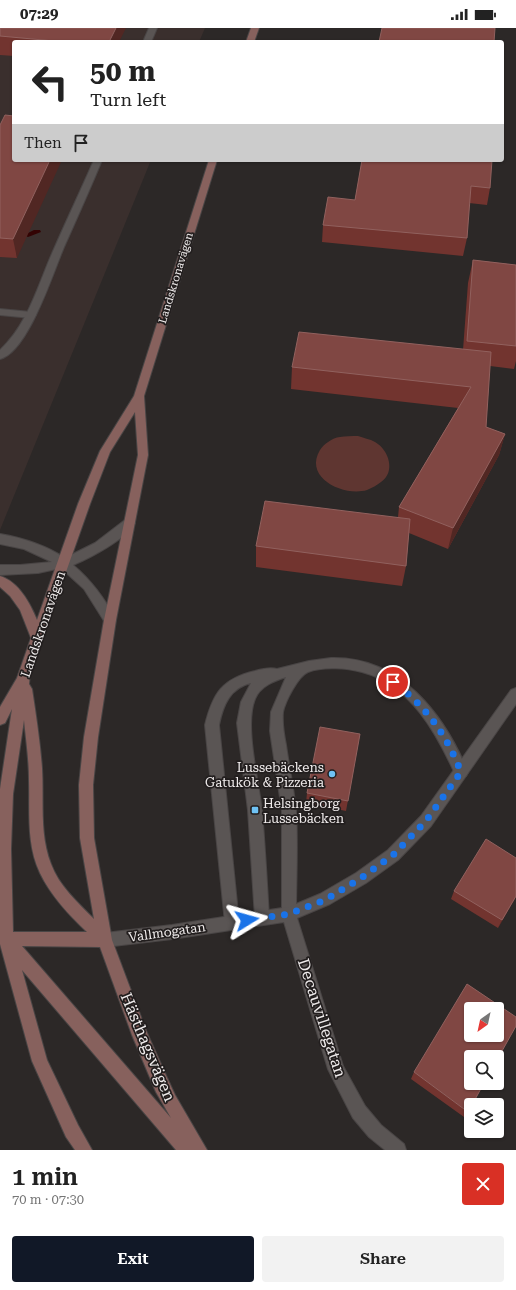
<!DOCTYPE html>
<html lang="en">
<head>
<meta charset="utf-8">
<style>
  body { margin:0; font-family:"Roboto Serif",serif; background:#f2f2f2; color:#222; height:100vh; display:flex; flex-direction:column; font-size:15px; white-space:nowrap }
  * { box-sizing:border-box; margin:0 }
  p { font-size:13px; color:#767676 }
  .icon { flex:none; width:22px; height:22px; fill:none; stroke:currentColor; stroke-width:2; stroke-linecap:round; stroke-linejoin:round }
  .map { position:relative; height:1122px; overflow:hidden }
  .details { display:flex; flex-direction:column; background:#fff; flex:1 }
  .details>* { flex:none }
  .top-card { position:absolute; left:12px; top:12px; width:492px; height:122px; border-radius:4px; box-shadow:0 1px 3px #0004; background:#fff; color:#222; overflow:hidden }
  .needle { width:26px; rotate:213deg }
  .controls { position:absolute; left:464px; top:974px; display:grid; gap:8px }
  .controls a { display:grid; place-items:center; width:40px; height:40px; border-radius:4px; background:#fff; box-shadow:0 1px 3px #0004; font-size:20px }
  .pin { position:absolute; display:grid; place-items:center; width:34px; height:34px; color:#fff; margin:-17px; border:2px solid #fff; border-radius:50%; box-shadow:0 1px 4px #0007 }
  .me { position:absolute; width:44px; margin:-22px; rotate:82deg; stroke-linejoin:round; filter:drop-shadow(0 0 3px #0008) }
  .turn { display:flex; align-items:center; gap:14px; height:84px; padding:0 12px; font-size:18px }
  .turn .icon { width:52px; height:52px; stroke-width:2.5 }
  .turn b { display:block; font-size:28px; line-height:34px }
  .then { display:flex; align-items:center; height:38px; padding:0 12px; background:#0003; gap:8px; font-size:15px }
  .round { display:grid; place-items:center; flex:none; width:42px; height:42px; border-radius:4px; background:#f2f2f2 }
  .summary { display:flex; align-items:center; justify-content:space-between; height:68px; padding:0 12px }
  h1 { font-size:24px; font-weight:600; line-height:30px }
  .cta { display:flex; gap:8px; margin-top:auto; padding:8px 12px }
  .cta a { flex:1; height:46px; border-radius:4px; background:#111827; color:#fff; font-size:16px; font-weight:600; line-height:46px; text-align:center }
  .cta a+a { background:#f2f2f2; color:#222 }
  .status { display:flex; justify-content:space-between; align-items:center; height:28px; padding:0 20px; background:#fff; direction:ltr }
  .status svg { height:11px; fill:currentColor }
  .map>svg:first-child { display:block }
  .built { fill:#3a2f2d }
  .green { fill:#5f3631 }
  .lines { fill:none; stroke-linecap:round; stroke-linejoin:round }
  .stream { fill:#330303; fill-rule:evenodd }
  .lane-casing { stroke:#494545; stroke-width:2 }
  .street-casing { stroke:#494545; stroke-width:2 }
  .secondary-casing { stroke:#494545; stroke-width:2 }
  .lane { fill:#5a5554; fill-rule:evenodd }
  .street { fill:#5a5554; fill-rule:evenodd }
  .secondary { fill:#87615d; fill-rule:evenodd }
  .wall { fill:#72342f }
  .shaded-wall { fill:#512723 }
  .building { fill:#804743; stroke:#91615e; fill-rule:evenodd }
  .route { stroke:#1a73e8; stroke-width:7; stroke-dasharray:0 12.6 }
  .poi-dot { fill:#6fc2f4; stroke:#221e1e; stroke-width:1.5 }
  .labels { text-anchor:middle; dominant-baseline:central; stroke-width:3.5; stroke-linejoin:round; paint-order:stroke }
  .far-street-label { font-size:11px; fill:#efebeb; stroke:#221e1e }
  .street-label { font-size:13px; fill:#efebeb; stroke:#221e1e }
  .poi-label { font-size:13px; fill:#efebeb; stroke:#221e1e; text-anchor:end }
  .near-street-label { font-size:16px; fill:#efebeb; stroke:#221e1e }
</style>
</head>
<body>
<div class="status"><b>07:29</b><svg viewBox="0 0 49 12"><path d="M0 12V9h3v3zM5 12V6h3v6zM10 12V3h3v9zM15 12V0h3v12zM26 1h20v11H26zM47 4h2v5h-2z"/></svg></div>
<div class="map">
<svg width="516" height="1122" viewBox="0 0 516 1122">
  <rect width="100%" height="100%" fill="#2c2827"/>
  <!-- built -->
  <path class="built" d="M 0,0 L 205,0 L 199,14 L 14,14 L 14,132 L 151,132 L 0,502 Z"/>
  <!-- green -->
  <path class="green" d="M 358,408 C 363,410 370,411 375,414 C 389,422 396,444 381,454 C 377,457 372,460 367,462 C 344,469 303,450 320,422 C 324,416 332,410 340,409 C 345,408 352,408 358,408 Z"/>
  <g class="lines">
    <!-- stream -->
    <path class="stream" d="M 34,202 L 40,202 L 41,204 L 28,209 L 24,207 Z"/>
    <!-- lane casing -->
    <g class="lane-casing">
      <path id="lane" d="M 0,281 L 31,284 L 36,287 L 31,290 L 0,287 Z
        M 331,630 C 400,628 444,686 468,744 L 466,748 L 461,750 L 456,748 C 437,706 411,657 362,644 C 347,640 323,638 308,644 C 298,648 285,674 283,684 C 282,695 284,707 286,717 C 289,739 294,761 296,783 C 298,817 296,852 296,886 L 294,891 L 289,893 L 284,891 L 282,886 L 282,783 L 270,703 L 271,684 L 286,649 C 274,653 260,658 255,671 C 244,697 259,754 262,783 C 265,819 267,854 269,890 L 267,895 L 262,897 L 257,895 L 255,890 L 248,782 L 237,695 L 241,674 L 251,655 C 230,660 223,677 219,697 L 239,895 L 237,900 L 232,902 L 227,900 L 225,895 L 205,697 C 213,665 222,651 255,643 C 262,641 270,639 277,641 L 309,633 Z"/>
    </g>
    <!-- street casing -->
    <g class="street-casing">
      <path id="street" d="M 149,0 L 157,0 L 151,14 L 143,14 Z
        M 94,132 L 102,132 C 90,161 77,190 64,219 C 53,245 28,324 0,331 L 0,322 C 29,295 38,256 54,221 C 67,191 81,162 94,132 Z
        M 129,491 L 133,492 L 135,495 C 126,511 90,530 73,537 C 91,552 105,571 116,592 L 114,596 L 110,597 L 106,596 L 84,561 L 61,540 L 38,545 L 0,547 L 0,537 L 20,537 L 52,534 L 24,521 L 0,516 L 0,506 C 23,510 45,517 65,530 L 95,515 L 125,492 Z
        M 516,660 L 516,676 L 431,798 L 398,832 L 366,855 L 330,876 L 297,890 L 343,1038 L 365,1078 L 381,1097 L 404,1116 L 406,1122 L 385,1122 L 369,1109 L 353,1090 L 328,1041 L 284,894 L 172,911 L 105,919 L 100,917 L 98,912 L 100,907 L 105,905 L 172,897 L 289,879 L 320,866 L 356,845 L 388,822 L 421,788 L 511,662 Z"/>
    </g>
    <!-- secondary casing -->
    <g class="secondary-casing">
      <path id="secondary" d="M 251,0 L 259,0 L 254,14 L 246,14 Z
        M 209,132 L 217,132 L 144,368 L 148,427 L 116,592 L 98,709 L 93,757 L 94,810 L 112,912 L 147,1005 L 168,1052 L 175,1067 L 207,1122 L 176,1122 L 22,942 L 47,1032 L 78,1097 L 92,1122 L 75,1122 L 66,1109 L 32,1033 L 0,916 L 0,761 L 12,681 L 5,695 L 0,697 L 0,679 L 17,650 L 31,610 L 20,582 L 10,568 L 0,559 L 0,548 C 19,554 30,575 37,592 L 78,476 L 100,423 L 134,368 ZM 135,384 L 138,427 L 104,592 L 84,709 L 79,757 L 80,810 L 94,891 C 78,875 59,858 51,836 C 39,806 44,771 42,740 C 40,713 36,687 32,661 L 29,656 L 30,646 L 90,476 L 110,424 ZM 24,692 C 26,712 29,732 29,752 C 30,783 26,816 40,845 C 51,868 69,887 87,904 L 13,904 L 11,821 L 13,766 ZM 22,918 L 100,919 L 132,1007 L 156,1064 L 171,1090 Z"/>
    </g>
    <!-- lane -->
    <use href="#lane" class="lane"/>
    <!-- street -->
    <use href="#street" class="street"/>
    <!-- secondary -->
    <use href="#secondary" class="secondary"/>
  </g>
  <!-- wall -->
  <path class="wall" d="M 0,0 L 119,14 L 14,14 L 14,28 L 0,27 Z
    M 0,97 L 17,230 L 0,229 Z
    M 362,132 L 490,160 L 487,177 L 469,175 L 467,210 L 463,228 L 322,214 L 323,197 L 355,172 Z
    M 473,232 L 516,237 L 516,333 L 514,341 L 490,338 L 486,399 L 505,406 L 499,427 L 448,521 L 409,505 L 406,538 L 402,558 L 256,539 L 256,518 L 398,489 L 399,479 L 458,380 L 291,361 L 292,339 L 463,322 L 468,255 Z
    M 360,706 L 346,783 L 306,775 L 307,765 Z
    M 454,863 L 516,869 L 498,900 L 451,871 Z
    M 414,1044 L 468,1084 L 464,1089 L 411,1051 Z"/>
  <!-- shaded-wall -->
  <path class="shaded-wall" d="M 116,0 L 126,0 L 119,14 L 109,14 Z
    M 50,132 L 62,132 L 17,230 L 13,211 Z
    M 505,406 L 499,427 L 448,521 L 453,500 Z
    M 516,868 L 516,869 L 498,900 L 502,892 Z"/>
  <!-- building -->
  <path class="building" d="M 0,0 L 116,0 L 109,14 L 65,14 L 0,8 Z
    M 382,0 L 495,0 L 494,14 L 379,14 Z
    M 5,87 L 14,88 L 14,132 L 50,132 L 13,211 L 0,210 L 0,97 Z
    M 362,132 L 492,132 L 490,160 L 471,158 L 467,210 L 323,197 L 328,169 L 355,172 Z
    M 473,232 L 516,237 L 516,318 L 467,313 Z
    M 299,304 L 491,324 L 486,399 L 505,406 L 453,500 L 399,479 L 471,359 L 292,339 Z
    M 265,473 L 410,491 L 406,538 L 256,518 Z
    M 320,699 L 360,706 L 348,773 L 307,765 Z
    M 486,811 L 516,830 L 516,868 L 502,892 L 454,863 Z
    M 467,956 L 516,989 L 516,998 L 497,1032 L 497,1029 L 471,1029 L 471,1055 L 484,1055 L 472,1077 L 471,1077 L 471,1078 L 468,1084 L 414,1044 ZM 471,981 L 497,981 L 497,1007 L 471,1007 Z"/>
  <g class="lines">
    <!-- route -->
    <path class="route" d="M 247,892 L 289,886 L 325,872 L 361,850 L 393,827 L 426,793 L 461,744 C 446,706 426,678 393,654"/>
  </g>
  <!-- markers -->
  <g class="poi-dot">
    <circle cx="332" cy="746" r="4"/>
    <rect x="251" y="778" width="8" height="8" rx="2"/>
  </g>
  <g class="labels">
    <!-- far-street labels -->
    <g class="far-street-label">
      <text transform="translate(176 250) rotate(-73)">Landskronavägen</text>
    </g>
    <!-- street labels -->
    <g class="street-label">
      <text transform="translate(43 596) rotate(-71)">Landskronavägen</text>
      <text transform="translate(167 904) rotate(-8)">Vallmogatan</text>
    </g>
    <!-- poi labels -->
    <g class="poi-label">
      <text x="324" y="739">Lussebäckens<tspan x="324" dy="15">Gatukök &amp; Pizzeria</tspan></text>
      <text x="263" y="775" text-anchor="start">Helsingborg<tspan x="263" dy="15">Lussebäcken</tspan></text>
    </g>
    <!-- near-street labels -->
    <g class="near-street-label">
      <text transform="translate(322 990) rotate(72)">Decauvillegatan</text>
      <text transform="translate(148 1019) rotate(67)">Hästhagsvägen</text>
    </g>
  </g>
</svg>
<div class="controls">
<a><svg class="needle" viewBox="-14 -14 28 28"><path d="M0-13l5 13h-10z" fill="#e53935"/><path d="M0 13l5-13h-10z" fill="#767676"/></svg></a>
<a><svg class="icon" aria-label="search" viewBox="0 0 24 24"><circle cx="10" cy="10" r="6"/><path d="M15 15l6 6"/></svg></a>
<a><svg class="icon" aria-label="layers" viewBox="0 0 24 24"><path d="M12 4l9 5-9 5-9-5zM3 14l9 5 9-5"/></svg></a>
</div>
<div class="pin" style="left:393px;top:654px;background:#d93025"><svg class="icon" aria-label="arrive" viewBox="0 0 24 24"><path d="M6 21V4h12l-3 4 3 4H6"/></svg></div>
<svg class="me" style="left:247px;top:892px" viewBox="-20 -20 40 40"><path d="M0-17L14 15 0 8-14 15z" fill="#1a73e8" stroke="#fff" stroke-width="4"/></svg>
<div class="top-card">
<div class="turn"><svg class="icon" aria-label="left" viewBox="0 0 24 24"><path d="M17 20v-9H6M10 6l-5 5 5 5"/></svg><div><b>50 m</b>Turn left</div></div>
<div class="then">Then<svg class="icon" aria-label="arrive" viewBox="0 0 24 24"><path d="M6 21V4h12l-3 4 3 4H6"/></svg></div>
</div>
</div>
<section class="details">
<div class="summary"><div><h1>1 min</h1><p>70 m · 07:30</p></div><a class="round" style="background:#d93025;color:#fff"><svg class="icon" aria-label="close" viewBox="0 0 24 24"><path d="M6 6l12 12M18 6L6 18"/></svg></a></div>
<div class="cta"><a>Exit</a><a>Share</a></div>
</section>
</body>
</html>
